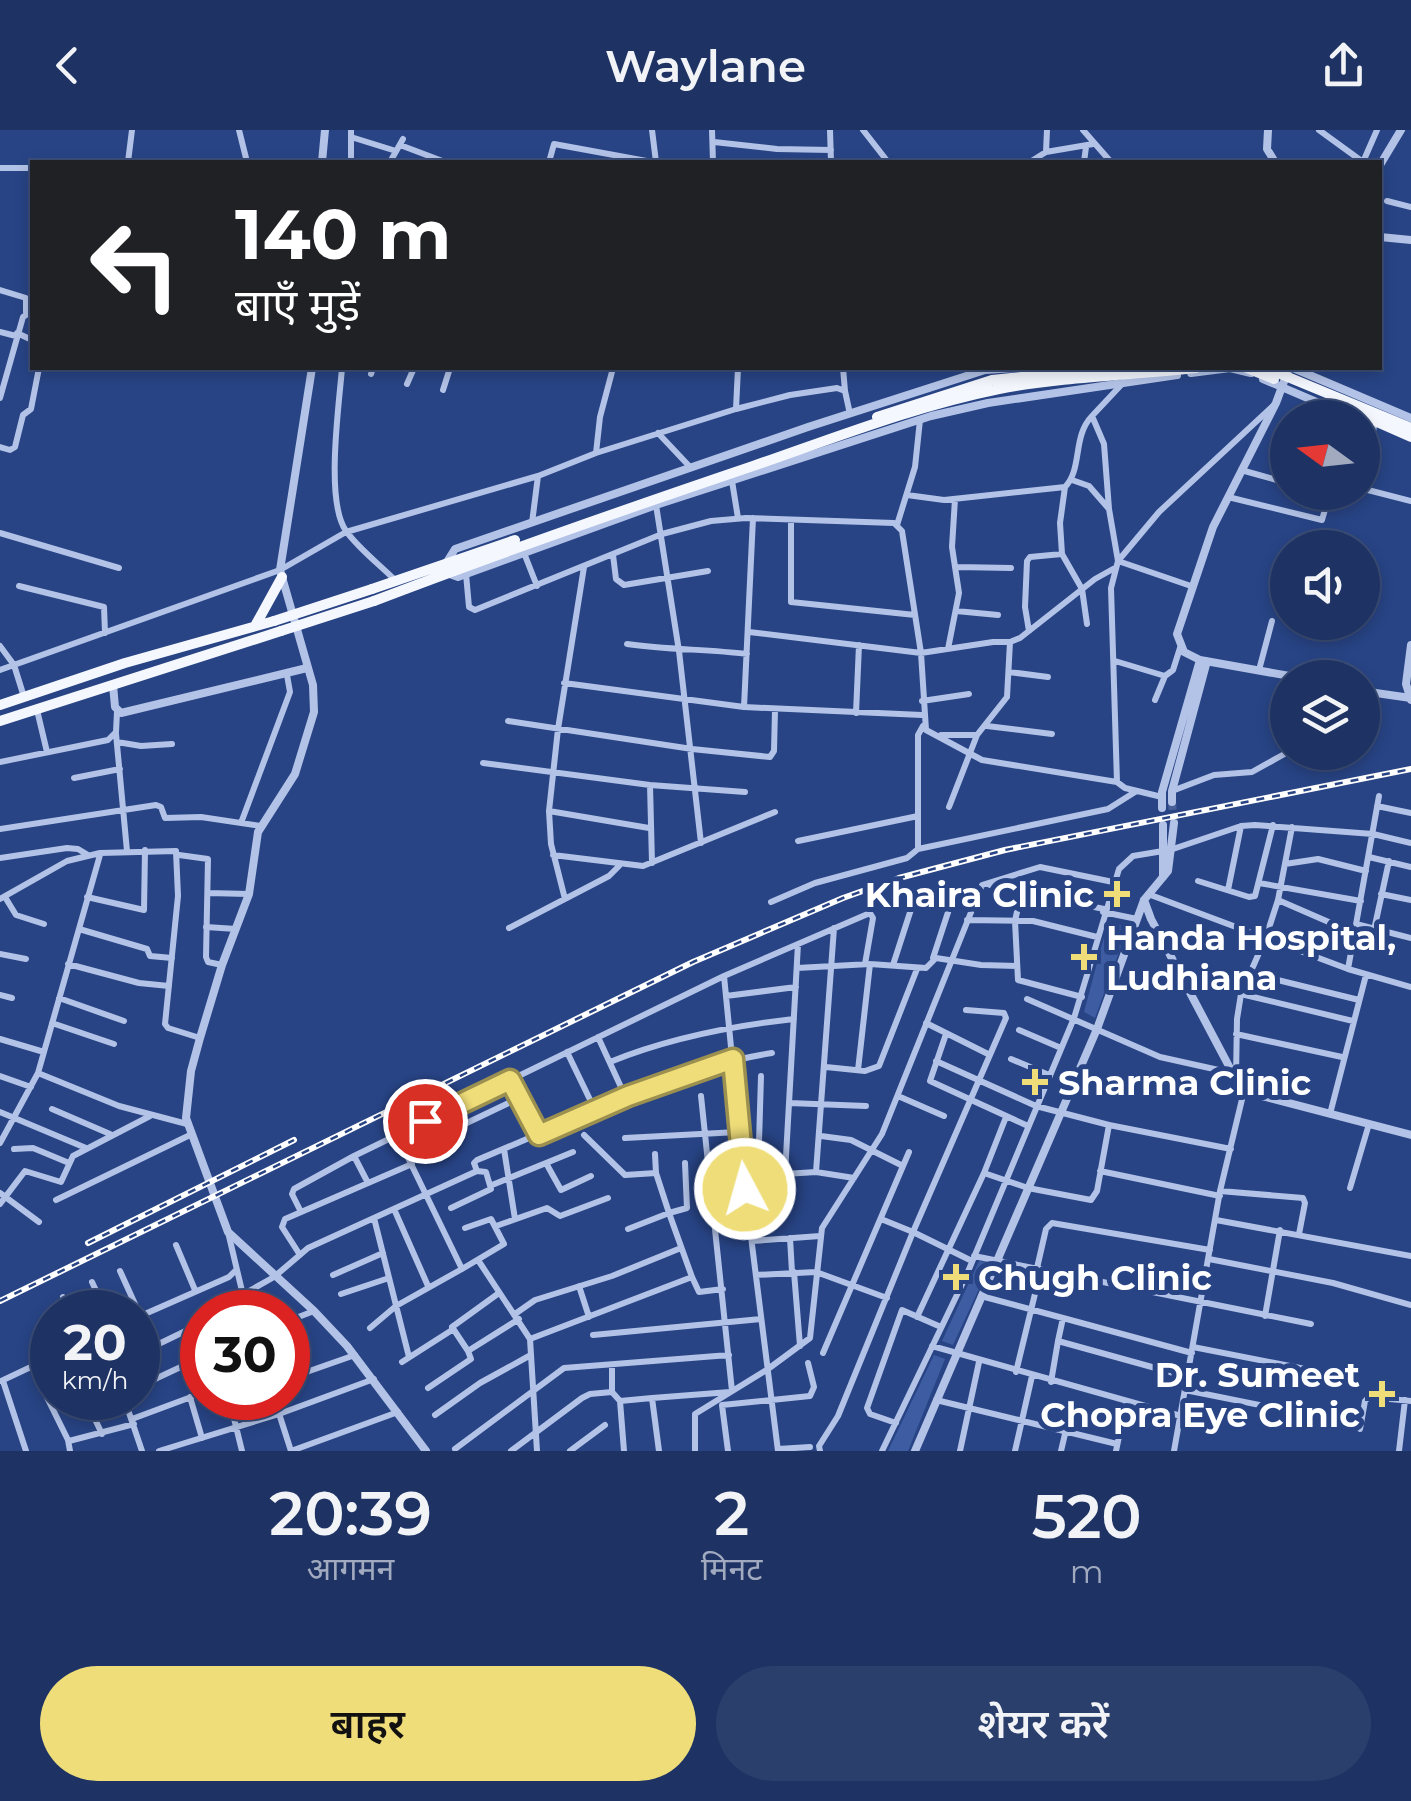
<!DOCTYPE html>
<html lang="hi">
<head>
<meta charset="utf-8">
<style>
  body { margin:0; font-family:Montserrat,"Noto Sans Devanagari",sans-serif; background:#2b3f6d; color:#f1f3f6; height:100vh; display:flex; flex-direction:column; font-size:38px; white-space:nowrap }
  * { box-sizing:border-box; margin:0 }
  p { font-size:32px; color:#a1aabf }
  .icon { flex:none; width:55px; height:55px; fill:none; stroke:currentColor; stroke-width:2; stroke-linecap:round; stroke-linejoin:round }
  .map { position:relative; height:1321px; overflow:hidden }
  .sheet { display:flex; flex-direction:column; background:#1e3364; flex:1 }
  .sheet>* { flex:none }
  .banner { position:absolute; left:30px; top:30px; width:1352px; height:210px; border-radius:0px; box-shadow:0 5px 15px #0003,0 0 0 2px #3c4e78; background:#202124; color:#fff; overflow:hidden }
  .needle { width:65px; rotate:285deg }
  .tools { position:absolute; left:1270px; top:270px; display:grid; gap:20px }
  .tools a { display:grid; place-items:center; width:110px; height:110px; border-radius:50%; background:#1e3364; box-shadow:0 5px 15px #0003,0 0 0 2px #3c4e78; font-size:50px }
  .speed { position:absolute; left:30px; top:1160px; display:flex; gap:20px; font-size:50px; font-weight:700; text-align:center }
  .speed>* { display:grid; place-content:center; width:130px; height:130px; border-radius:50%; background:#1e3364; box-shadow:0 5px 15px #0003,0 0 0 2px #3c4e78; line-height:1 }
  .speed small { font-size:25px; font-weight:400 }
  .speed .limit { border:15px solid #d22; background:#fff; color:#111 }
  .pin { position:absolute; display:grid; place-items:center; width:85px; height:85px; color:#fff; margin:-42px; border:5px solid #fff; border-radius:50%; box-shadow:0 2px 10px #0007 }
  .me { position:absolute; width:110px; margin:-55px; rotate:354deg; stroke-linejoin:round; filter:drop-shadow(0 0 8px #0008) }
  .turn { display:flex; align-items:center; gap:35px; height:210px; padding:0 40px; font-size:45px }
  .turn .icon { width:130px; height:130px; stroke-width:2.5 }
  .turn b { display:block; font-size:70px; line-height:85px }
  .eta { display:flex; justify-content:space-evenly; align-items:center; height:170px; text-align:center }
  .eta b { font-size:60px; font-weight:600; line-height:70px }
  .button { display:flex; gap:20px; margin-top:auto; padding:20px 40px }
  .button a { flex:1; height:115px; border-radius:60px; background:#efdd79; color:#111; font-size:40px; font-weight:600; line-height:115px; text-align:center }
  .button a+a { background:#2b3f6d; color:#f1f3f6 }
  header { display:flex; justify-content:space-between; align-items:center; height:130px; padding:0 40px; background:#1e3364; font-size:45px; font-weight:600 }
  .map>svg:first-child { display:block }
  .green { fill:#3d5ca1 }
  .lines { fill:none; stroke-linecap:round; stroke-linejoin:round }
  .tertiary-tunnel { stroke:#486097; stroke-width:8; stroke-dasharray:8 4; stroke-linecap:butt }
  .minor { stroke:#b3c3e7; stroke-width:6 }
  .tertiary { stroke:#b3c3e7; stroke-width:8 }
  .primary { stroke:#f4f7fe; stroke-width:10 }
  .rail-casing { stroke:#fff; stroke-width:6 }
  .rail { stroke:#284485; stroke-width:2.5; stroke-dasharray:8; stroke-linecap:butt }
  .tertiary-bridge { stroke:#b3c3e7; stroke-width:8 }
  .primary-bridge { stroke:#f4f7fe; stroke-width:10 }
  .route-casing { stroke:#9b904f; stroke-width:25 }
  .route { stroke:#efdd79; stroke-width:18 }
  .poi-dot { fill:#efdd79; stroke:#284485; stroke-width:4 }
  .labels { text-anchor:middle; dominant-baseline:central; stroke-width:10; stroke-linejoin:round; paint-order:stroke }
  .poi-label { font-size:35px; font-weight:bold; fill:#fff; stroke:#284485; text-anchor:start }
</style>
</head>
<body>
<header><svg class="icon" aria-label="back" viewBox="0 0 24 24"><path d="M15 5l-7 7 7 7"/></svg>Waylane<svg class="icon" aria-label="share" viewBox="0 0 24 24"><path d="M12 15V3M7 8l5-5 5 5M5 13v7h14v-7"/></svg></header>
<div class="map">
<svg width="1411" height="1321" viewBox="0 0 1411 1321">
  <rect width="100%" height="100%" fill="#284485"/>
  <!-- green -->
  <path class="green" d="M 1108,792 L 1128,797 L 1095,888 L 1084,882 Z
    M 979,1131 L 991,1133 L 953,1215 L 942,1211 Z
    M 934,1225 L 945,1229 L 908,1321 L 888,1321 Z"/>
  <g class="lines">
    <!-- tertiary-tunnel -->
    <path class="tertiary-tunnel" d="M 1172,672 L 1174,693"/>
    <!-- minor -->
    <path class="minor" d="M 239,0 L 247,32
      M 652,0 L 656,32
      M 712,0 L 713,32
      M 830,0 L 831,32
      M 863,0 L 888,32
      M 1083,0 L 1111,32
      M 1319,0 L 1363,32
      M 351,7 L 396,21
      M 714,12 L 777,19 L 831,20
      M 400,15 L 445,32
      M 1046,22 L 1047,0
      M 128,32 L 132,0
      M 351,32 L 351,0
      M 390,32 L 403,9
      M 549,32 L 554,14 L 652,32
      M 1030,32 L 1046,22 L 1093,14
      M 1084,32 L 1086,17
      M 1363,32 L 1377,0
      M 0,38 L 32,38
      M 1387,71 L 1411,77
      M 0,160 L 26,168 L 26,182
      M 0,202 L 16,206
      M 17,203 L 32,210
      M 342,238 C 339,276 325,371 346,401 C 359,419 380,435 396,451
      M 843,238 L 845,261
      M 371,244 L 373,238
      M 1123,253 L 1092,286 L 1104,314 L 1109,379 L 1118,431 L 1191,456
      M 407,254 L 414,238
      M 443,260 L 450,238
      M 0,268 L 23,187 L 32,181
      M 736,279 L 738,238
      M 1321,288 L 1326,276
      M 658,303 L 691,338
      M 0,317 L 10,320 L 15,317 L 23,285 L 31,279 L 39,238
      M 596,323 L 600,287 L 613,238
      M 1241,340 L 1288,353
      M 1072,350 L 1089,356 L 1109,379
      M 732,351 L 738,388
      M 1065,357 L 1060,393 L 1062,424 L 1082,459 L 1087,494
      M 1363,359 L 1374,296
      M 1364,359 L 1411,371
      M 1318,362 L 1329,366
      M 907,365 L 944,370 L 1065,357 C 1083,338 1072,307 1092,286
      M 1228,367 L 1322,390 L 1330,362
      M 656,375 L 679,521 L 701,713
      M 791,390 L 791,472 L 915,485
      M 532,393 L 538,346
      M 897,395 L 915,337 L 920,290
      M 0,403 L 119,438
      M 524,423 L 537,456
      M 613,425 L 616,449 L 624,455 L 708,441
      M 957,437 L 1011,438
      M 466,444 L 469,477 L 475,480 L 662,404 L 711,391 L 746,388 L 894,393 L 902,401 L 921,523 L 926,600 L 982,630 L 1117,652
      M 19,456 L 104,477 L 105,503
      M 956,481 L 998,485
      M 1029,501 L 1025,477 L 1027,431 L 1030,427 L 1062,424
      M 749,502 L 921,523 L 993,512 L 1010,512 L 1020,508 L 1095,449 L 1113,439
      M 627,514 C 668,520 707,519 747,524
      M 0,516 L 14,535 L 24,567
      M 948,519 L 959,463 L 952,417 L 955,369
      M 1115,531 L 1165,546
      M 0,540 L 280,440 L 346,402 L 538,346 L 596,323 L 736,279 L 790,265 L 837,258 L 845,261 L 850,284
      M 1259,540 L 1272,491
      M 1009,542 L 1048,547
      M 564,553 L 744,577 L 922,585
      M 1155,570 L 1165,546 L 1173,540 L 1180,518
      M 922,571 L 969,564
      M 744,577 L 753,388
      M 37,580 L 47,622
      M 1362,582 L 1365,561
      M 856,583 L 859,515
      M 508,591 L 692,619 L 770,627 L 774,621 L 775,580
      M 987,596 L 1052,604
      M 116,604 L 127,721
      M 941,605 L 977,605
      M 117,612 L 141,616 L 172,614
      M 0,632 L 108,610 L 116,602 L 117,582
      M 483,633 L 650,655 L 745,662
      M 74,648 L 120,639
      M 650,655 L 652,733
      M 1172,661 L 1214,645 L 1252,642 L 1288,622
      M 1162,667 L 1125,658 L 1117,652 L 1111,458 L 1118,431 L 1159,382 L 1275,274
      M 1377,676 L 1411,683
      M 949,677 L 977,605 L 1007,567 L 1010,512
      M 549,681 L 649,698
      M 241,693 L 290,562 L 287,545
      M 0,699 L 156,675 L 161,677 L 165,688 L 201,687 L 261,696
      M 798,711 L 918,686
      M 918,719 L 918,605 L 923,596
      M 1173,719 L 1241,696 L 1255,695 L 1373,704 L 1411,713
      M 179,725 L 208,729 L 206,827 L 208,832 L 222,835
      M 553,725 L 643,736 L 775,682
      M 1369,727 L 1411,737
      M 0,728 L 67,718 L 78,719 L 88,725
      M 1285,734 L 1318,729 L 1366,741
      M 1198,751 L 1249,767 L 1255,766 L 1273,695
      M 1259,753 L 1361,771
      M 990,755 L 1104,779
      M 1022,759 L 1015,791 L 1018,850 L 1082,867
      M 1228,760 L 1241,696
      M 208,763 L 249,764
      M 1148,764 L 1348,839 L 1411,857
      M 1381,764 L 1411,770
      M 5,767 L 16,785 L 44,794
      M 87,767 L 144,780 L 145,720
      M 0,769 L 67,731 L 100,723 L 176,721 L 178,766 L 165,894 L 168,898 L 200,908
      M 565,769 L 551,714 L 549,681 L 558,599 L 584,437
      M 1278,770 L 1354,803
      M 771,772 L 815,753 L 907,728 L 918,719 L 1108,679 L 1135,662
      M 1103,782 L 1137,789
      M 967,790 L 1033,791 L 1097,807
      M 1356,794 L 1411,808
      M 206,797 L 236,799
      M 509,798 L 609,746 L 619,736
      M 79,799 L 147,819 L 150,826 L 172,828
      M 1374,800 L 1389,731
      M 0,824 L 26,829
      M 933,828 L 955,761
      M 68,834 L 139,853 L 169,856
      M 893,835 L 915,767
      M 797,838 L 870,834 L 926,838 L 936,828 L 981,835 L 1017,836
      M 1348,839 L 1379,666
      M 1249,843 L 1359,870
      M 724,846 L 745,1059 L 785,1044 L 798,814
      M 1241,864 L 1353,891
      M 0,865 L 12,868
      M 726,866 L 796,857
      M 59,868 L 124,891
      M 1027,869 L 1160,927 L 1232,943
      M 52,893 L 114,914
      M 926,893 L 990,925
      M 1019,900 L 1061,918
      M 946,904 L 930,951 L 1028,996
      M 1236,904 L 1342,927
      M 598,907 L 626,968
      M 0,909 L 44,922
      M 567,922 L 595,980
      M 1011,929 L 1049,945
      M 610,932 C 669,908 731,896 794,889
      M 826,937 L 865,941 L 879,936 L 917,839
      M 858,940 L 870,834
      M 38,943 L 119,976 L 187,994
      M 0,946 L 31,957
      M 1236,947 L 1237,889 L 1241,864 L 1266,807 L 1278,770 L 1292,697
      M 510,950 L 539,1005
      M 701,966 L 732,1261
      M 898,966 L 944,986
      M 789,973 L 866,976
      M 52,979 L 110,1004
      M 0,982 L 86,1018
      M 1330,984 L 1366,845
      M 1109,995 L 1231,1019
      M 397,1005 L 462,1139 L 504,1114 L 491,1089 L 465,1098
      M 584,1005 L 625,1045 L 656,1043 L 655,1024
      M 821,1006 L 851,1010 L 903,1036
      M 625,1008 L 738,1002
      M 0,1013 L 38,943 L 100,725
      M 14,1019 L 33,1018 L 69,1033
      M 504,1019 L 515,1089
      M 741,1019 L 755,1017 L 759,1012 L 761,946
      M 406,1022 L 519,968
      M 354,1026 L 368,1053
      M 546,1033 L 561,1060 L 591,1046
      M 685,1033 L 687,1078 L 669,1083 L 692,1147
      M 1100,1041 L 1220,1066
      M 816,1042 L 854,1048
      M 984,1043 L 1006,987
      M 785,1044 L 816,1042 L 834,798
      M 492,1055 L 573,1022
      M 1350,1058 L 1369,994
      M 745,1059 L 778,1321
      M 1220,1061 L 1303,1068 L 1305,1073 L 1299,1104
      M 0,1063 L 39,1092
      M 56,1070 L 190,1005
      M 0,1074 L 25,1041 L 61,1052 L 73,1026 L 150,986
      M 451,1078 L 491,1059 L 486,1042 L 477,1041
      M 394,1079 L 428,1156
      M 301,1082 L 292,1064 L 294,1059 L 354,1026 L 724,846 L 870,783 L 873,788 L 865,834
      M 374,1088 L 409,1227
      M 881,1089 L 913,1102 L 1006,888 L 1004,883 L 966,880
      M 1216,1090 L 1411,1126
      M 496,1096 L 547,1078 L 560,1086 L 608,1068
      M 628,1099 L 669,1083 L 656,1043
      M 228,1102 L 247,1182
      M 790,1108 L 792,1142
      M 752,1111 L 820,1106
      M 176,1115 L 195,1160
      M 300,1125 L 282,1097 L 285,1089 L 412,1034
      M 974,1126 L 1311,1194
      M 1209,1129 L 1333,1153 L 1411,1175
      M 478,1130 L 530,1209
      M 1037,1138 L 1046,1099 L 1052,1093 L 1210,1120
      M 120,1141 L 140,1185
      M 794,1142 L 800,1216
      M 333,1145 L 383,1123
      M 756,1145 L 816,1142 L 887,1168
      M 92,1152 L 106,1182
      M 579,1156 L 589,1187
      M 341,1164 L 389,1148
      M 242,1165 L 274,1147 L 308,1118 L 477,1041 L 474,1033 L 477,1030 C 573,991 670,939 772,923
      M 981,1166 L 1063,1188 L 1058,1211 L 1188,1247
      M 63,1167 L 70,1182
      M 225,1182 L 244,1174
      M 515,1184 L 535,1170 L 612,1146 L 681,1118
      M 1265,1186 L 1280,1100
      M 138,1187 L 229,1147 L 235,1141
      M 917,1187 L 984,1043 L 1028,1058 L 1091,1070 L 1097,1061 L 1109,995 L 1036,976 L 936,931
      M 1063,1188 L 1192,1223
      M 288,1191 L 314,1181
      M 370,1198 L 396,1176 L 462,1139
      M 593,1205 L 761,1189
      M 932,1216 L 1181,1286
      M 1193,1217 L 1341,1246
      M 468,1221 L 452,1197 L 499,1163
      M 823,1223 L 909,1022
      M 138,1224 L 202,1193
      M 402,1232 L 452,1200
      M 32,1237 L 68,1310 L 70,1321
      M 1016,1242 L 1041,1139
      M 298,1245 L 355,1225
      M 1,1251 L 52,1227
      M 3,1251 L 26,1321
      M 1051,1252 L 1058,1211
      M 138,1257 L 202,1227
      M 428,1258 L 471,1229 L 468,1221 L 519,1189
      M 1185,1260 L 1294,1282
      M 612,1262 L 620,1271 L 652,1268 L 659,1321
      M 190,1267 L 202,1308
      M 85,1268 L 102,1304
      M 124,1268 L 142,1321
      M 229,1268 L 242,1321
      M 274,1268 L 291,1321
      M 652,1268 L 730,1262
      M 936,1270 L 1117,1314
      M 620,1271 L 624,1321
      M 435,1285 L 480,1253 L 529,1226
      M 132,1289 L 202,1263
      M 896,1293 L 870,1284 L 867,1278 L 902,1180 L 941,1197
      M 1360,1299 L 1365,1271 L 1369,1267 L 1411,1271
      M 69,1311 L 134,1294
      M 455,1319 L 564,1238 L 729,1225
      M 778,1319 L 810,1317
      M 159,1321 L 279,1284 L 374,1249
      M 291,1321 L 398,1282
      M 511,1321 L 582,1268 L 590,1264 L 612,1262 L 612,1236
      M 537,1321 L 530,1209 L 692,1147 L 699,1162 L 723,1159
      M 570,1321 L 605,1295
      M 695,1321 L 695,1284 L 768,1239 L 810,1208 L 822,1098 L 882,1004 L 982,755 L 1040,737 L 1113,752
      M 728,1321 L 722,1275 L 810,1266 L 814,1257 L 808,1233
      M 820,1321 L 819,1316 L 838,1286 L 913,1102 L 972,1131
      M 882,1321 L 967,1144 L 1074,888 L 1119,739 L 1133,726 L 1163,721
      M 960,1321 L 979,1232
      M 1015,1321 L 1032,1246
      M 1061,1321 L 1065,1304
      M 1116,1321 L 1126,1273
      M 1174,1321 L 1220,1061 L 1244,961
      M 1399,1321 L 1405,1270"/>
    <!-- tertiary -->
    <path class="tertiary" d="M 1268,0 L 1267,19 L 1275,32
      M 322,32 L 325,0
      M 1380,35 L 1401,0
      M 1380,107 L 1411,110
      M 312,238 L 280,440 L 313,555 L 314,582 L 295,644 L 258,702 L 249,764 L 222,835 L 200,908 L 191,941 L 186,988 L 228,1102 L 314,1181 L 347,1216 L 426,1321
      M 1289,238 L 1276,273 L 1213,397 L 1177,504 L 1184,522 L 1200,530 L 1301,548
      M 1293,238 L 1411,288
      M 1191,243 L 1230,238 L 1251,243
      M 1263,249 L 1354,288
      M 445,435 L 455,419 L 808,297 L 985,240 L 1015,238
      M 447,443 L 458,447 L 466,444 L 656,375 L 931,286 L 988,273 L 1177,245
      M 113,555 L 115,577 L 121,583 L 307,538
      M 1362,561 L 1411,568
      M 1172,672 L 1172,661 L 1207,531
      M 1162,678 L 1162,662 L 1200,530
      M 1163,695 L 1163,747
      M 1144,770 L 1151,789 L 1240,957 L 1250,963 L 1411,1005
      M 915,1321 L 1097,899 L 1144,770 L 1168,741 L 1174,693"/>
    <!-- primary -->
    <path class="primary" d="M 1247,238 L 1274,249
      M 877,287 L 992,250 L 1109,238
      M 372,459 L 515,410
      M 374,471 C 499,423 626,379 753,336 C 834,308 915,276 999,259 C 1063,247 1131,245 1196,238
      M 255,496 L 282,447
      M 0,575 L 125,533 L 274,491
      M 0,591 L 281,501"/>
    <!-- rail casing -->
    <g class="rail-casing">
      <path id="rail" d="M 88,1113 L 294,1010
        M 0,1171 L 693,832 L 843,768 L 899,748 L 1005,720 L 1411,639"/>
    </g>
    <!-- rail -->
    <use href="#rail" class="rail"/>
    <!-- tertiary-bridge -->
    <path class="tertiary-bridge" d="M 1411,515 L 1406,554 L 1411,570"/>
    <!-- primary-bridge -->
    <path class="primary-bridge" d="M 1266,238 L 1411,298
      M 1352,281 L 1411,307
      M 274,491 L 372,459
      M 281,501 L 374,471"/>
  </g>
  <g class="lines">
    <!-- route casing -->
    <g class="route-casing">
      <path id="route" d="M 425,991 L 510,950 L 539,1005 L 628,966 L 733,929 L 745,1059"/>
    </g>
    <!-- route -->
    <use href="#route" class="route"/>
  </g>
  <!-- markers -->
  <g class="poi-dot">
    <path d="M1112 749h10v10h10v10h-10v10h-10v-10h-10v-10h10z"/>
    <path d="M1079 812h10v10h10v10h-10v10h-10v-10h-10v-10h10z"/>
    <path d="M1030 937h10v10h10v10h-10v10h-10v-10h-10v-10h10z"/>
    <path d="M951 1132h10v10h10v10h-10v10h-10v-10h-10v-10h10z"/>
    <path d="M1377 1249h10v10h10v10h-10v10h-10v-10h-10v-10h10z"/>
  </g>
  <g class="labels">
    <!-- poi labels -->
    <g class="poi-label">
      <text x="1094" y="764" text-anchor="end">Khaira Clinic</text>
      <text x="1106" y="807">Handa Hospital,<tspan x="1106" dy="40">Ludhiana</tspan></text>
      <text x="1058" y="952">Sharma Clinic</text>
      <text x="978" y="1147">Chugh Clinic</text>
      <text x="1360" y="1244" text-anchor="end">Dr. Sumeet<tspan x="1360" dy="40">Chopra Eye Clinic</tspan></text>
    </g>
  </g>
</svg>
<div class="tools">
<a><svg class="needle" viewBox="-14 -14 28 28"><path d="M0-13l5 13h-10z" fill="#e53935"/><path d="M0 13l5-13h-10z" fill="#a1aabf"/></svg></a>
<a><svg class="icon" aria-label="sound" viewBox="0 0 24 24"><path d="M4 9h4l5-4v14l-5-4H4zM17 9q2 3 0 6"/></svg></a>
<a><svg class="icon" aria-label="layers" viewBox="0 0 24 24"><path d="M12 4l9 5-9 5-9-5zM3 14l9 5 9-5"/></svg></a>
</div>
<div class="speed"><div>20<small>km/h</small></div><div class="limit">30</div></div>
<div class="pin" style="left:425px;top:991px;background:#d93025"><svg class="icon" aria-label="arrive" viewBox="0 0 24 24"><path d="M6 21V4h12l-3 4 3 4H6"/></svg></div>
<svg class="me" style="left:745px;top:1059px" viewBox="-20 -20 40 40"><circle r="17" fill="#efdd79" stroke="#fff" stroke-width="3"/><path d="M0-11L8 9 0 5-8 9z" fill="#fff"/></svg>
<div class="banner">
<div class="turn"><svg class="icon" aria-label="left" viewBox="0 0 24 24"><path d="M17 20v-9H6M10 6l-5 5 5 5"/></svg><div><b>140 m</b>बाएँ मुड़ें</div></div>
</div>
</div>
<section class="sheet">
<div class="eta">
<div><b>20:39</b><p>आगमन</p></div>
<div><b>2</b><p>मिनट</p></div>
<div><b>520</b><p>m</p></div>
</div>
<div class="button"><a>बाहर</a><a>शेयर करें</a></div>
</section>
</body>
</html>
